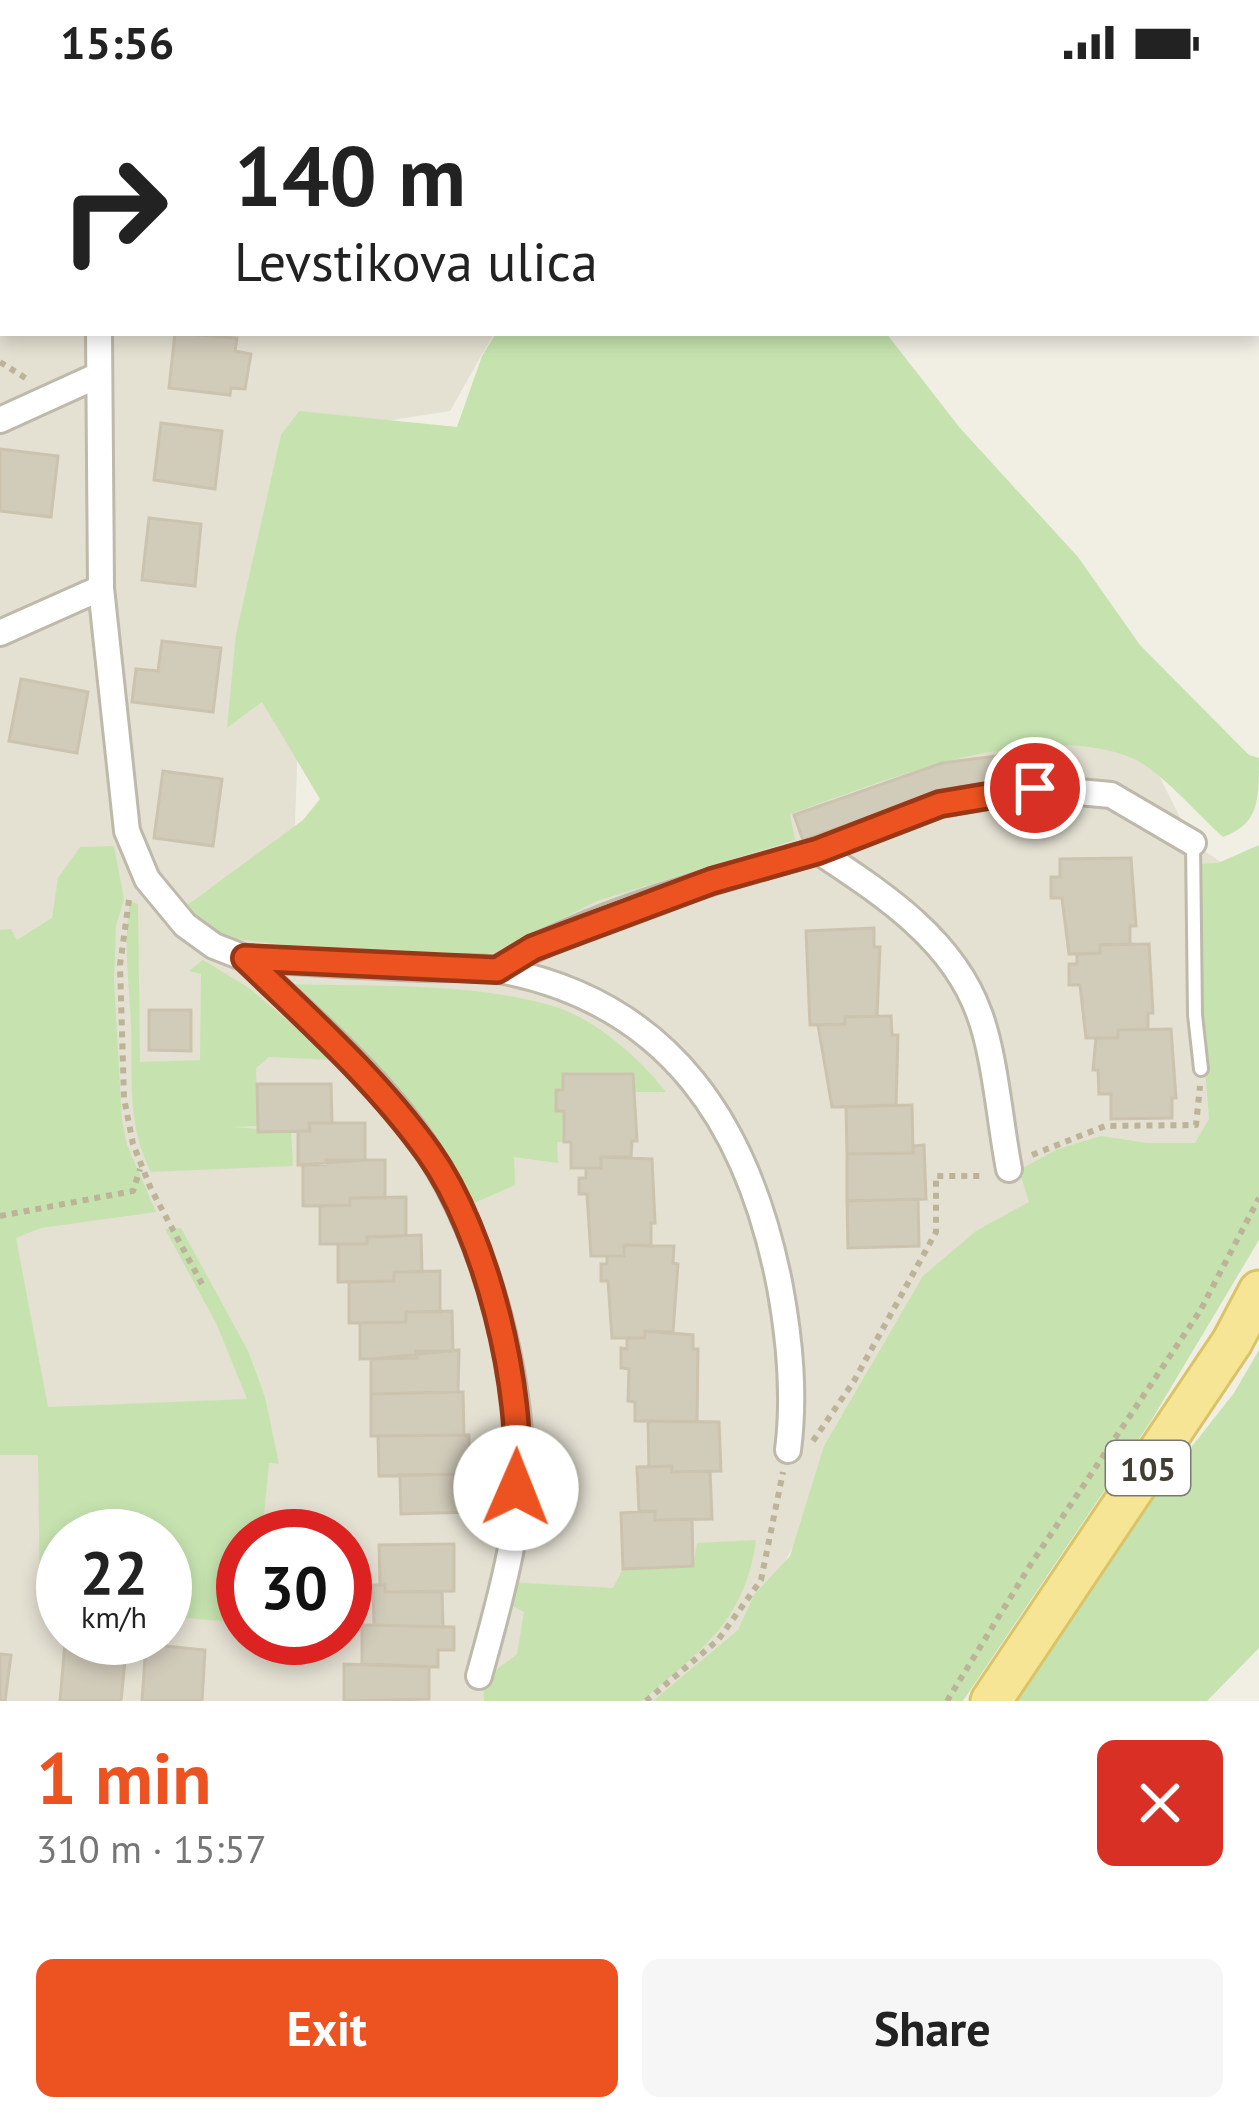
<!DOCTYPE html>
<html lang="en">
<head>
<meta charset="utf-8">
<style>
  body { margin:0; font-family:"PT Sans",sans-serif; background:#f6f6f6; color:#222; height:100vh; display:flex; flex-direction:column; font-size:45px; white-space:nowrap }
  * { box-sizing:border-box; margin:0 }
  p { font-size:39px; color:#767676 }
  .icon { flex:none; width:66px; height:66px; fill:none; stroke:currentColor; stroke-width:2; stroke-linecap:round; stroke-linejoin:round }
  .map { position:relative; height:1617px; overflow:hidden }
  .drawer { display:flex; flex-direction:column; background:#fff; flex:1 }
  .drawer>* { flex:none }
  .top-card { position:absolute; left:0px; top:0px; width:1260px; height:252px; box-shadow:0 6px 18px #0003; background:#fff; color:#222; overflow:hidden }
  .speed { position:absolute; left:36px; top:1425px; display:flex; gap:24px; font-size:60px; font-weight:700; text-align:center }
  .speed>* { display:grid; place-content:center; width:156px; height:156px; border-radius:50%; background:#fff; box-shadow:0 6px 18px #0003; line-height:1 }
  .speed small { font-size:30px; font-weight:400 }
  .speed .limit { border:18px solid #d22; background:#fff; color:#111 }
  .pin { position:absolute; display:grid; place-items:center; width:102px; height:102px; color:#fff; margin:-51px; border:6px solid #fff; border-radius:50%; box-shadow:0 3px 12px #0007 }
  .me { position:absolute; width:132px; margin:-66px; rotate:1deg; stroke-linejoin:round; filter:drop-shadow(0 0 9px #0008) }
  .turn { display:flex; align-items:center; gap:42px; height:252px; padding:0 36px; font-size:54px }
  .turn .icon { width:156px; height:156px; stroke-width:2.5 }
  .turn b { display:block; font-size:84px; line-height:102px }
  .round { display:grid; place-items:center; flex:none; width:126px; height:126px; border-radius:18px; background:#f6f6f6 }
  .headline { display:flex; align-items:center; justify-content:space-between; height:204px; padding:0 36px }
  h1 { font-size:72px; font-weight:700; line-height:90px; color:#ec5320 }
  .button { display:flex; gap:24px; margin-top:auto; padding:24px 36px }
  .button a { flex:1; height:138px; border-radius:18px; background:#ec5320; color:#fff; font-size:48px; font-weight:700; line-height:138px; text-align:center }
  .button a+a { background:#f6f6f6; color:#222 }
  .status { display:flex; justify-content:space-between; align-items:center; height:84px; padding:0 60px; background:#fff; direction:ltr }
  .status svg { height:33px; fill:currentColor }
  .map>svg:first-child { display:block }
  .residential { fill:#e4e0d2; fill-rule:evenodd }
  .green { fill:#c6e3af }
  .building { fill:#d1cbba; stroke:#ccc3ae; stroke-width:3 }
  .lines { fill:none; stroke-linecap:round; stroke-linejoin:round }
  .service-casing { stroke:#beb9aa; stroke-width:18 }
  .minor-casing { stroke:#beb9aa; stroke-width:30 }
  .primary-casing { stroke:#dbc468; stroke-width:45 }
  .path { stroke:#bcb399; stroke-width:6; stroke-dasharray:6 6; stroke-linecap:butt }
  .service { stroke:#fff; stroke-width:12 }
  .minor { stroke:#fff; stroke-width:24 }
  .primary { stroke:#f7e596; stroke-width:39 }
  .route-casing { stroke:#993615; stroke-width:30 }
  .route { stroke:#ec5320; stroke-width:21 }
  .labels { text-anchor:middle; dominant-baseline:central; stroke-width:12; stroke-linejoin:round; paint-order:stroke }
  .shield { fill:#fff; stroke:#7b7871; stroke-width:3 }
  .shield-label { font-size:33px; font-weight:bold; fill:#423e34 }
</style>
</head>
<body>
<div class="status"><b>15:56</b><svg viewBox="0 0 49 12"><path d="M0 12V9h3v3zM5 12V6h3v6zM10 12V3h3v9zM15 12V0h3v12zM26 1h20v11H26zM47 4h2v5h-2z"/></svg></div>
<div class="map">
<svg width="1259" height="1617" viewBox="0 0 1259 1617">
  <rect width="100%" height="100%" fill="#f1eee4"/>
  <!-- residential -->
  <path class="residential" d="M 0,0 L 668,0 L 3,3 L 3,249 L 494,249 L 450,327 L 309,349 L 293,793 L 940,638 L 1148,670 L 1193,759 L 1241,792 L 1235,1032 L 866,1329 L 709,1617 L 0,1617 ZM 63,1452 L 165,1452 L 165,1554 L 63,1554 ZM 243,1452 L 345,1452 L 345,1554 L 243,1554 Z"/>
  <!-- green -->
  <path class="green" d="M 496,249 L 886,249 L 960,344 L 1078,473 L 1140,561 L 1249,671 L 1259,674 C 1259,717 1259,740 1223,753 C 1200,733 1159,685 1132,674 C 1031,634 888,696 790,730 L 795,756 L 597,817 L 493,869 L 462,872 L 352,869 L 236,855 L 216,848 L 186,822 L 303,736 L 320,715 L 262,618 L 227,644 L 236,550 L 281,351 L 299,327 L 457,343 L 482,272 Z
    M 1259,761 L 1259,1156 L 1151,1337 L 963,1617 L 653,1617 L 738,1546 L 754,1511 L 790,1472 L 824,1362 L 923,1192 L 976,1147 L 1029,1118 L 1019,1086 L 1058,1065 L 1101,1052 L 1147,1059 L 1195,1059 L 1209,1035 L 1200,917 L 1199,780 L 1218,779 Z
    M 114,762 L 124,815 L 116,842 L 114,896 L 122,1037 L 127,1061 L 156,1128 L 41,1144 L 16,1154 L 48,1323 L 247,1315 L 217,1241 L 165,1145 L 181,1144 L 248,1267 L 265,1313 L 279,1380 L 269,1379 L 262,1452 L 243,1452 L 243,1539 L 165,1532 L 165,1452 L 63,1452 L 63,1525 L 40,1523 L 38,1371 L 0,1371 L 0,846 L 11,845 L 17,856 L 52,834 L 58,794 L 80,763 Z
    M 130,817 L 138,820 L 140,978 L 200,976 L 201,890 L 189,887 L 203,876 L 249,904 L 334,976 L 269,973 L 256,984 L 258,1042 L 232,1043 L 291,1047 L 293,1082 L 151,1088 C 126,1040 133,992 131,940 C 129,897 123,860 130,817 Z
    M 295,900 C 380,903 473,898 556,923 C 595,935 642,976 666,1008 L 633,1008 L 564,1027 L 564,1058 L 557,1058 L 558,1079 L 514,1073 L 515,1101 L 465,1123 L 391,1008 Z
    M 1259,1266 L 1259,1564 L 1207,1617 L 1011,1617 L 1148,1418 L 1234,1309 Z
    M 756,1456 C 745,1538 700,1567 642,1617 L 484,1617 L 483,1596 L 517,1570 L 524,1528 L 503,1517 L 506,1498 L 613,1504 L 623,1485 L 693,1482 L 697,1459 Z"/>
  <!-- building -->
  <path class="building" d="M 175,249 L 237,254 L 235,267 L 251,270 L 245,305 L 231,304 L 230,311 L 169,304 Z
    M 161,339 L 222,347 L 215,405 L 154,396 Z
    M 0,365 L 58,372 L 51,433 L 0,427 Z
    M 149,434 L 201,440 L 195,502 L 142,496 Z
    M 162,557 L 221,564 L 213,628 L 132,618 L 136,585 L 158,587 Z
    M 21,595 L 88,608 L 77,669 L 9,657 Z
    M 1060,664 L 1061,692 L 950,705 L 803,756 L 794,731 L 942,679 Z
    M 163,687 L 222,695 L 213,762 L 154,754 Z
    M 1131,774 L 1136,842 L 1130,842 L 1130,860 L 1100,861 L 1100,869 L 1069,870 L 1062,814 L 1051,814 L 1051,793 L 1060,793 L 1060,775 Z
    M 874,844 L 874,863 L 880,863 L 877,932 L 845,933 L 845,940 L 810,941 L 806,847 Z
    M 1149,860 L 1153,929 L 1148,929 L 1148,945 L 1118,946 L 1118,954 L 1086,954 L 1080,901 L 1069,901 L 1069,880 L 1077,880 L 1077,870 L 1100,869 L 1100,861 Z
    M 149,926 L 191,926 L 191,967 L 149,966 Z
    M 891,932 L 892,951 L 898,951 L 896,1021 L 832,1023 L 818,941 L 845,940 L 845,933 Z
    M 1171,945 L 1176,1014 L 1172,1014 L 1172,1034 L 1111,1035 L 1111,1010 L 1099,1010 L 1098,986 L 1093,986 L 1096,954 L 1118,954 L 1118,946 Z
    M 563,990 L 633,990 L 637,1057 L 632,1057 L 631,1073 L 601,1073 L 601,1084 L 571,1084 L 571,1058 L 564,1058 L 564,1027 L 556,1027 L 556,1006 L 563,1006 Z
    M 257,1000 L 331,1000 L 332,1039 L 309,1039 L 310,1047 L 258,1048 Z
    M 912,1021 L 913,1069 L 847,1070 L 846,1023 Z
    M 309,1039 L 365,1039 L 365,1076 L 298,1081 L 298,1047 L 310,1047 Z
    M 924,1061 L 926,1115 L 847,1117 L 847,1070 L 913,1069 L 913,1062 Z
    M 601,1073 L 652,1075 L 655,1139 L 651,1139 L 651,1162 L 624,1161 L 624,1172 L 591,1172 L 587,1110 L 579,1110 L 579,1094 L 586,1094 L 586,1084 L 601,1084 Z
    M 326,1076 L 385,1076 L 385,1114 L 350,1114 L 350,1121 L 303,1122 L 303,1081 L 326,1081 Z
    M 406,1113 L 406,1152 L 367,1153 L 367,1160 L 320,1160 L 320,1122 L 350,1121 L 350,1114 Z
    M 918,1115 L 919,1162 L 848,1164 L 847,1117 Z
    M 421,1151 L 422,1188 L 394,1188 L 394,1197 L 338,1198 L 338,1160 L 367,1160 L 367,1153 Z
    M 624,1161 L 674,1162 L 673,1179 L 678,1180 L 673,1248 L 645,1247 L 645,1254 L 612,1254 L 608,1197 L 601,1197 L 601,1180 L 607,1180 L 607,1172 L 624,1172 Z
    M 440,1187 L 440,1228 L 406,1228 L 406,1238 L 349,1239 L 349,1198 L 394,1197 L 394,1188 Z
    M 452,1227 L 453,1267 L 416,1267 L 417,1274 L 360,1275 L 360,1239 L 406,1238 L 406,1228 Z
    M 645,1247 L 693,1251 L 693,1265 L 698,1265 L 697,1338 L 635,1337 L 635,1318 L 628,1317 L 629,1285 L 621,1284 L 621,1264 L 627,1265 L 627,1254 L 645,1254 Z
    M 459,1266 L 458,1308 L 371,1310 L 371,1275 Z
    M 458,1308 L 463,1308 L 464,1351 L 371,1352 L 371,1310 Z
    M 648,1337 L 719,1338 L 721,1387 L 672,1388 L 672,1382 L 649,1383 Z
    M 469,1351 L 469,1390 L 379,1392 L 378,1352 Z
    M 672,1382 L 672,1388 L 710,1387 L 712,1435 L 655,1436 L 655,1427 L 639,1427 L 637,1383 Z
    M 469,1390 L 474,1428 L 401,1430 L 400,1391 Z
    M 655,1427 L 655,1436 L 692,1435 L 693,1482 L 623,1485 L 621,1429 Z
    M 454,1460 L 454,1507 L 385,1508 L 385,1501 L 380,1501 L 379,1461 Z
    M 373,1501 L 385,1501 L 385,1508 L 442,1508 L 443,1543 L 374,1541 Z
    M 362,1541 L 454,1543 L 454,1566 L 438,1566 L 438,1583 L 362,1580 Z
    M 65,1559 L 126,1567 L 121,1617 L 60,1617 Z
    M 146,1560 L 205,1566 L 202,1617 L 142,1617 Z
    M 0,1570 L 11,1571 L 5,1617 L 0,1617 Z
    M 344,1580 L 429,1583 L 429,1615 L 344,1617 Z"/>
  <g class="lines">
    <!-- service casing -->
    <g class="service-casing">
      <path id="service" d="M 1193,759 L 1195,931 L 1201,985"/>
    </g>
    <!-- minor casing -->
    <g class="minor-casing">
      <path id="minor" d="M 41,0 L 42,3
        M 513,0 L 513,3
        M 99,249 L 101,504 L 127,747 L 147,795 L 185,841 L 214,862 L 245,874 C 305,878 366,882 426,884 C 450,885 476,882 499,886 C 671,918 749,1043 780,1203 C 790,1258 795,1311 788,1366
        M 0,336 L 99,291
        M 0,549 L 101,504
        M 818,767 L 940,720 L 1035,704 L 1111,711 L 1193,759
        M 245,874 C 309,935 385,997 432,1073 C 483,1156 513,1262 520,1359 C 524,1435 499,1519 479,1592
        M 497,885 C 593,828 710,798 818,767 C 881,809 952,854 979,929 C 995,971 1000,1039 1009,1085"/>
    </g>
    <!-- primary casing -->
    <g class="primary-casing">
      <path id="primary" d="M 991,1617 L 1232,1258 L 1259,1207"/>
    </g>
    <!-- path -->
    <path class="path" d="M 0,278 L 27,295
      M 129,816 L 120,881 L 124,1014 L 133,1060 L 151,1105 L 202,1200
      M 1032,1071 L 1105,1042 L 1196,1041 L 1200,1002
      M 0,1132 L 133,1107 L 140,1085
      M 813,1357 L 854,1297 L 936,1148 L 936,1092 L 983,1092
      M 646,1617 L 718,1556 L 761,1496 L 783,1388
      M 947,1617 L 1031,1480 L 1200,1227 L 1259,1114"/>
    <!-- service -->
    <use href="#service" class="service"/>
    <!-- minor -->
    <use href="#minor" class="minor"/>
    <!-- primary -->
    <use href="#primary" class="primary"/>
  </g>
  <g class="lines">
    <!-- route casing -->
    <g class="route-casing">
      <path id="route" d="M 516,1404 C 525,1307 486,1149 429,1069 C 377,996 309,936 245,874 L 497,886 L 533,864 L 578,847 L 712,797 L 818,767 L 940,720 L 1035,704"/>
    </g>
    <!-- route -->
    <use href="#route" class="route"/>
  </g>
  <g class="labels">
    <!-- shield labels -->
    <rect class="shield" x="1106" y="1357" width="84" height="54" rx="9"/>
    <g class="shield-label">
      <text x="1148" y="1384">105</text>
    </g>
  </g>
</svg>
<div class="speed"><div>22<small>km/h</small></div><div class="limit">30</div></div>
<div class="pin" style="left:1035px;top:704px;background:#d93025"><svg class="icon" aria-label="arrive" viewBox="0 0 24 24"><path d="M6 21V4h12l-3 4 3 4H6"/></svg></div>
<svg class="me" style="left:516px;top:1404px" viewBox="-20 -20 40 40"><circle r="19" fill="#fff"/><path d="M0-13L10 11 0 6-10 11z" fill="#ec5320"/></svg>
<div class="top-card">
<div class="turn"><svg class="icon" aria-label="right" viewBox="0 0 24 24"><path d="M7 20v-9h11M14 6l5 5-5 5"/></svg><div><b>140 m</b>Levstikova ulica</div></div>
</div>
</div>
<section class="drawer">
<div class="headline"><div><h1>1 min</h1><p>310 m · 15:57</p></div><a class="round" style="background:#d93025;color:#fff"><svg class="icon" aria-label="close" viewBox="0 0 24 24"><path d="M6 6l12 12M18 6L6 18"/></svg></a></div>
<div class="button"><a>Exit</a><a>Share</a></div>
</section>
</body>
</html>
